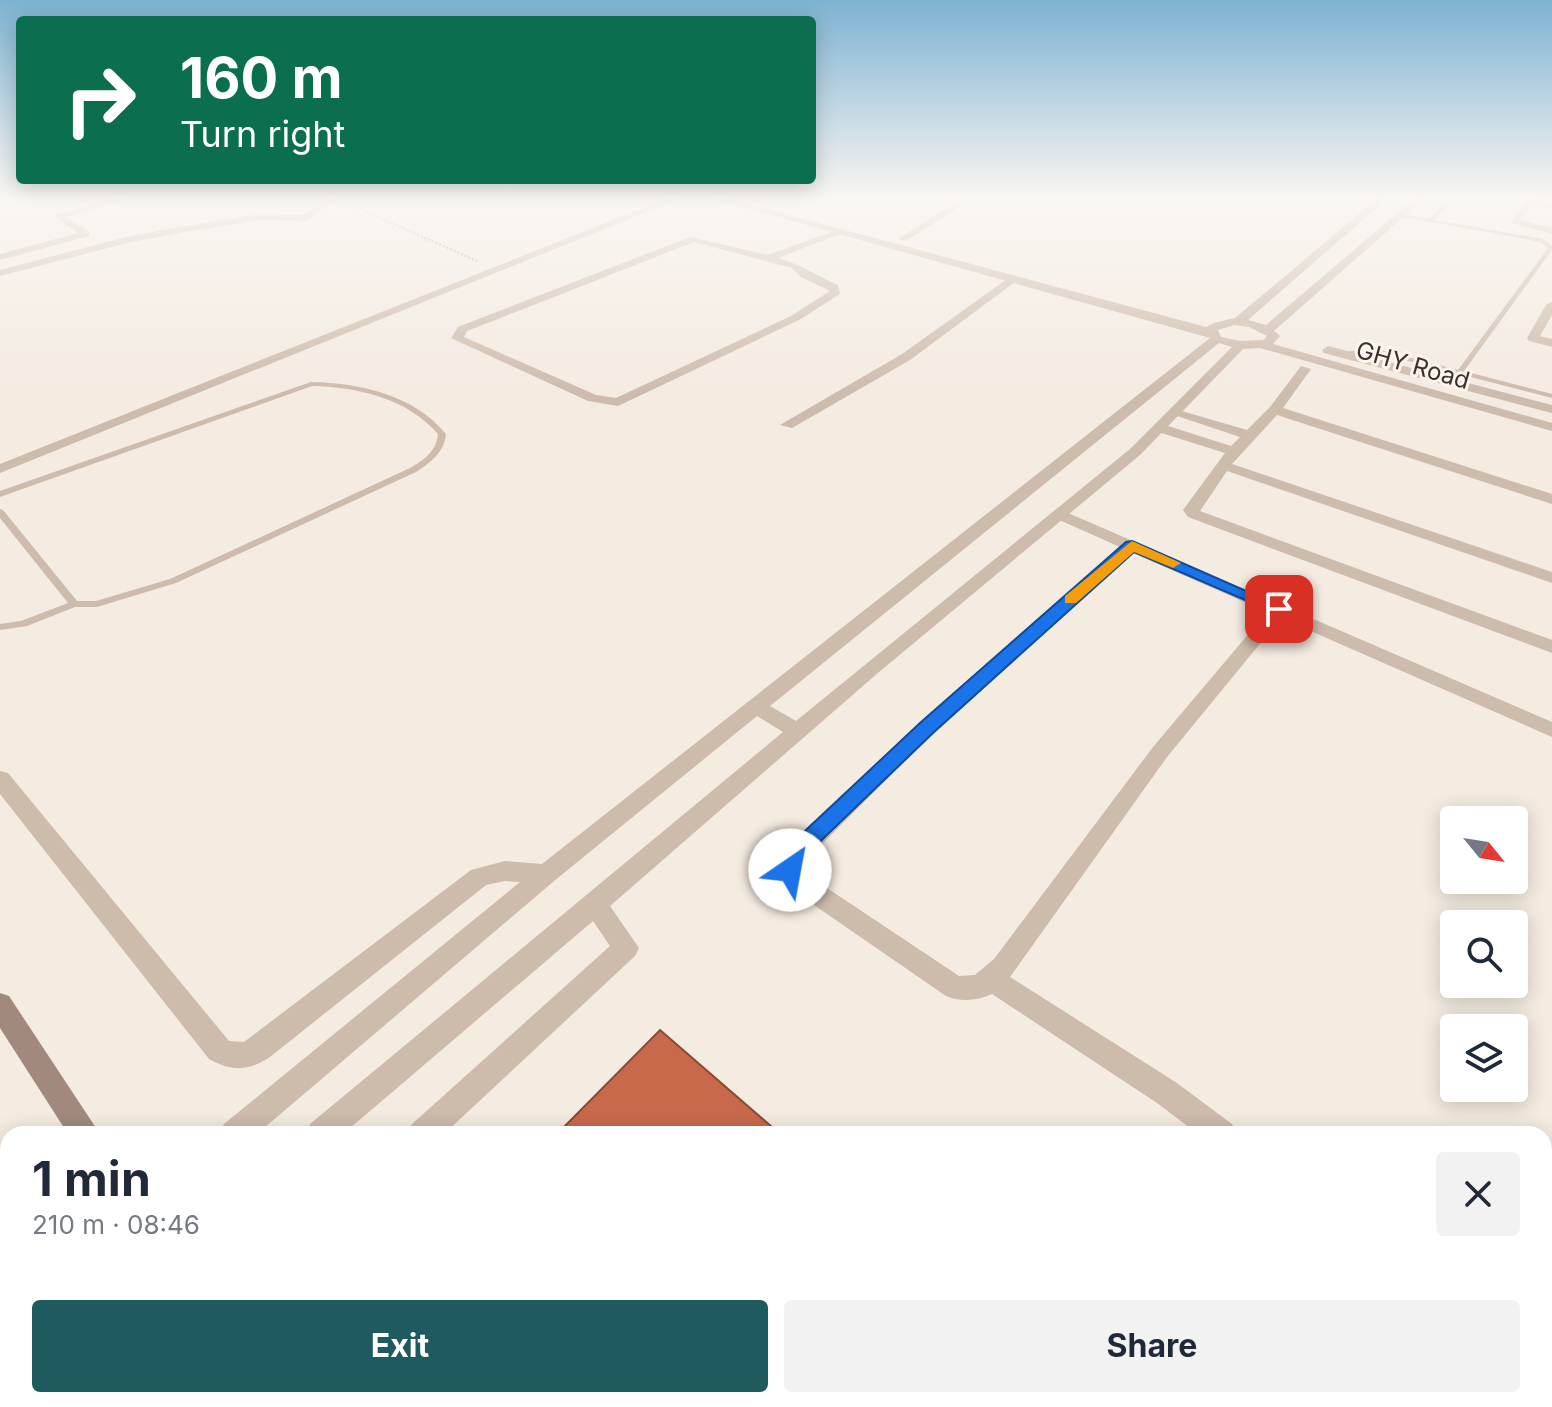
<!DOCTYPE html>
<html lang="en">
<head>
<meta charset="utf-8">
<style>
  body { margin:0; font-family:Inter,sans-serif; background:#f2f2f3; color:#1f2937; height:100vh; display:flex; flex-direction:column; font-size:30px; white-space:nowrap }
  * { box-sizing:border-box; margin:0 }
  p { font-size:26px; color:#747a83 }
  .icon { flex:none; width:44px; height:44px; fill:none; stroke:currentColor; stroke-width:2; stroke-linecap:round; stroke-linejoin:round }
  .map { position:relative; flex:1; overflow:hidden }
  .drawer { position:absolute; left:0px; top:1126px; width:1552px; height:282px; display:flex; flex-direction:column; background:#fff; border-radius:24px 24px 0 0; box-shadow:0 4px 20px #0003 }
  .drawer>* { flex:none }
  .guide { position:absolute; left:16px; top:16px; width:800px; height:168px; border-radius:8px; box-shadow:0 4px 20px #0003; background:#0b6e4f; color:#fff; overflow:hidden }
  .needle { width:52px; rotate:120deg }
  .buttons { position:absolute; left:1440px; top:806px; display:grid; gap:16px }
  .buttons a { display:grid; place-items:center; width:88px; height:88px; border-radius:8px; background:#fff; box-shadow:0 4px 20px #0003; font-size:40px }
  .pin { position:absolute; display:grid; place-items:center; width:68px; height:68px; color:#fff; margin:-34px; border-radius:16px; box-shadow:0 4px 12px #0006 }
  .me { position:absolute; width:88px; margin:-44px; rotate:33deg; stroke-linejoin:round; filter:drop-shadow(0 0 6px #0008) }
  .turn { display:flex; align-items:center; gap:28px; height:168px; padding:0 32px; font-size:36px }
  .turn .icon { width:104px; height:104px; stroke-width:2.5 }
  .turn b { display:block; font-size:56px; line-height:68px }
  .round { display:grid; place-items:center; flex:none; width:84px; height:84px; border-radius:8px; background:#f2f2f3 }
  .head { display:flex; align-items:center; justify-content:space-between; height:136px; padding:0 32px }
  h1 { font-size:48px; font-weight:700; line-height:60px }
  .primary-button { display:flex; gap:16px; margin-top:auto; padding:16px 32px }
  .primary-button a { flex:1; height:92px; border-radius:8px; background:#1f5a5e; color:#fff; font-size:32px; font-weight:700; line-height:92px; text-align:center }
  .primary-button a+a { background:#f2f2f3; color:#1f2937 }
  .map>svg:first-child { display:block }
  .green { fill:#b8c4a0 }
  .building { fill:#c8694b; stroke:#8c4a34; stroke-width:2 }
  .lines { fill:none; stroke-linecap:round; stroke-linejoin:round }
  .path { stroke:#b9a596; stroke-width:2; stroke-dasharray:2 2; stroke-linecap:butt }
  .service { fill:#cdbbac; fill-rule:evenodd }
  .minor { fill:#cdbbac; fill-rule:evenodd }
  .tertiary { fill:#cdbbac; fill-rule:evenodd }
  .secondary { fill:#a18a7d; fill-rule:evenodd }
  .route { fill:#1a73e8; stroke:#114b97; stroke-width:2 }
  .slow { fill:#f59e0b }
  .labels { text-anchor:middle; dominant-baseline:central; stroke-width:6; stroke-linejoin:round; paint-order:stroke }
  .far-street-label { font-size:24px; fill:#3b302b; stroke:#fbf5ee }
</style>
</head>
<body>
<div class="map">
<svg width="1552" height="1407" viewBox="0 0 1552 1407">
  <rect width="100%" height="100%" fill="#f4ebe1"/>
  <!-- green -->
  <path class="green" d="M 1112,1400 L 1405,1400 L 1415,1407 L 1109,1407 Z"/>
  <!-- building -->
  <path class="building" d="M 660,1030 L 780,1134 L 557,1134 Z"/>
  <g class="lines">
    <!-- path -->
    <path class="path" d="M 344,202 L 477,261"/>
    <!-- service -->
    <path class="service" d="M 1450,198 L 1455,198 L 1434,220 L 1543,239 L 1552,246 L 1552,250 L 1464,371 L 1552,394 L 1552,398 L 1373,352 L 1344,356 L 1341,354 L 1344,352 L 1373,348 L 1458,370 L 1548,248 L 1541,242 L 1398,216 L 1401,214 L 1429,219 Z
      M 311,382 C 360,383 414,395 446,434 C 444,453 431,462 416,472 L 176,583 L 97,607 L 75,607 L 27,626 L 0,630 L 0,624 L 21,621 L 68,603 L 0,518 L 0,509 L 3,510 L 77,601 L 96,601 L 170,579 L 410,468 C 424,460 436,452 438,434 C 407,398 357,387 312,386 L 0,497 L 0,491 Z
      M 654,1400 L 678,1400 L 681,1407 L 657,1407 Z
      M 1035,1400 L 1055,1400 L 1052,1407 L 1032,1407 Z"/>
    <!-- minor -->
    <path class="minor" d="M 116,198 L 132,198 L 67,217 L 89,232 L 89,236 L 0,260 L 0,254 L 78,233 L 56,218 L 56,214 Z
      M 327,198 L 337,198 L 306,221 L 259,220 L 185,232 L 127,243 L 0,276 L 0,270 L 126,237 L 185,226 L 259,214 L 304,215 Z
      M 668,198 L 681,198 L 0,473 L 0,464 Z
      M 963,198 L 974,198 L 906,241 L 898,239 Z
      M 991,198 L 1004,198 L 1004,199 L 1000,202 Z
      M 1526,201 L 1552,203 L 1552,209 L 1531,206 L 1520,220 L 1552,228 L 1552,234 L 1511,223 Z
      M 837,230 L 845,232 L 778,258 C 800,264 817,276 838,285 L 840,294 L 799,320 L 618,406 L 588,401 L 451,338 L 458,327 L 690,237 L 767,255 ZM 694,242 L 792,268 L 801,277 L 830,291 L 791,316 L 616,398 L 596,395 L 464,337 L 467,331 Z
      M 1010,277 L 1019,279 L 910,360 L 792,428 L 780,425 L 902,354 Z
      M 1552,302 L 1552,315 L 1540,336 L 1552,339 L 1552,347 L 1529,341 L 1527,338 L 1546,305 Z
      M 1301,366 L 1311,369 L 1283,408 L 1552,494 L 1552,504 L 1277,415 L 1232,464 L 1552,572 L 1552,583 L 1227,471 L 1200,511 L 1552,640 L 1552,653 L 1188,517 L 1183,510 L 1225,453 L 1155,431 L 1155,425 L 1165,425 L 1231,446 L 1240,437 L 1168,413 L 1175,409 L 1247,430 L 1270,407 Z
      M 1061,510 L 1552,722 L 1552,737 L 1281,618 L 1167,757 L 1010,977 L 1177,1083 L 1232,1124 L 1237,1134 L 1198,1134 L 1157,1103 L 992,994 C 978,1001 960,1002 946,996 L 798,894 C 786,884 774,869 782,854 L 919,723 L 1120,547 L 1055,518 L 1055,512 ZM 1133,553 L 1267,612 L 1153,747 L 994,959 L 975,975 L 959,976 L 824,886 L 806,873 L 802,864 L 933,733 Z
      M 1544,1380 L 1552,1384 L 1552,1407 L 1530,1407 L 1527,1400 L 1544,1400 Z"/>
    <!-- tertiary -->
    <path class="tertiary" d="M 710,198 L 726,198 L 1206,327 L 1214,323 L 1235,318 L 1378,198 L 1388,198 L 1248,320 L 1266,325 L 1415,198 L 1425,198 L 1274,331 L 1280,336 L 1273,344 L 1552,423 L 1552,431 L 1260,348 L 1243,349 L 1140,455 L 879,672 L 610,906 L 639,948 L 635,956 L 444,1134 L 407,1134 L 412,1124 L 610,946 L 593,921 L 343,1134 L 305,1134 L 310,1124 L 783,732 L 757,716 L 554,881 L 257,1134 L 219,1134 L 224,1124 L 520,882 L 505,881 L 486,885 L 270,1057 C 248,1071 232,1072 209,1059 L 0,794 L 0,771 L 8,773 L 229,1041 L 244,1042 L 471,870 L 505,861 L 542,864 L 1210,338 ZM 1234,325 L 1249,327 L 1267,336 L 1264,340 L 1240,341 L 1221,337 L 1218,330 ZM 1219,343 L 1232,347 L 1130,449 L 796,721 L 770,706 Z
      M 1533,198 L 1552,198 L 1552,204 L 1534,200 Z
      M 1328,346 L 1552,405 L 1552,413 L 1324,353 L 1322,350 Z
      M 8,1306 L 8,1344 L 0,1347 L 0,1310 Z
      M 8,1376 L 8,1400 L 23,1400 L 20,1407 L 0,1407 L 0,1380 Z
      M 466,1400 L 504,1400 L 507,1407 L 469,1407 Z"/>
    <!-- secondary -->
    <path class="secondary" d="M 0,993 L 9,996 L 100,1134 L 68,1134 L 0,1028 Z
      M 0,1219 L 8,1222 L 8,1267 L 0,1264 Z
      M 72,1400 L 108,1400 L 111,1407 L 75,1407 Z
      M 241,1400 L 278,1400 L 281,1407 L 244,1407 Z"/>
  </g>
  <!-- sky -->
  <linearGradient id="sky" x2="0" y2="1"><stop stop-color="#7eb2d2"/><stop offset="0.5" stop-color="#faf6f2"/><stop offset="1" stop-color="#faf6f2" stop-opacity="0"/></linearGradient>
  <rect width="1552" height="395" fill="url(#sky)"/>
  <!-- route -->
  <path class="route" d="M 1132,541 L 1287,609 L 1285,612 L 1273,612 L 1134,552 L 933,733 L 804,857 L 798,876 L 790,879 L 783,876 L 779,861 L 790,845 L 920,723 L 1126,542 Z"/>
  <!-- slow -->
  <path class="slow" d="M 1132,541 L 1181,563 L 1173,568 L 1134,552 L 1076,603 L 1065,603 L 1065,596 Z"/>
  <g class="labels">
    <!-- far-street labels -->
    <g class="far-street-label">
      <text transform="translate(1413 365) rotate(16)">GHY Road</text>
    </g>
  </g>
</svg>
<div class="buttons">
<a><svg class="needle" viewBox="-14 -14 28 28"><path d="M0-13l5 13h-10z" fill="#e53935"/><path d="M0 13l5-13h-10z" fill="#747a83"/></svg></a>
<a><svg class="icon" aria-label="search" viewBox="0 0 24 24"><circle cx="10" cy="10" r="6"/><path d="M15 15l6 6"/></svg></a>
<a><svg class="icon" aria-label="layers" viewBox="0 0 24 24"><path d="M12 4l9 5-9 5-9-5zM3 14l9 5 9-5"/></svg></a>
</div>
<div class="pin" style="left:1279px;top:609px;background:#d93025"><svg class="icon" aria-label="arrive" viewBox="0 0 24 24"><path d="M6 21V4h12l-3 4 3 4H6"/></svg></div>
<svg class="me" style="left:790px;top:870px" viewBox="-20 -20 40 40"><circle r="19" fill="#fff"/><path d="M0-13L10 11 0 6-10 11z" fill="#1a73e8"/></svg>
<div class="guide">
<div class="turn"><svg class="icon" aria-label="right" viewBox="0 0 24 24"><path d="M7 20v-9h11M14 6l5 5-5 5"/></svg><div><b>160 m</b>Turn right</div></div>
</div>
<section class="drawer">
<div class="head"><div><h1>1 min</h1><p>210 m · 08:46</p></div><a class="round"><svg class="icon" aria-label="close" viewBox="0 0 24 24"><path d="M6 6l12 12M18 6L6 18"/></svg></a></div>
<div class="primary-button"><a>Exit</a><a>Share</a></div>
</section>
</div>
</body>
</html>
